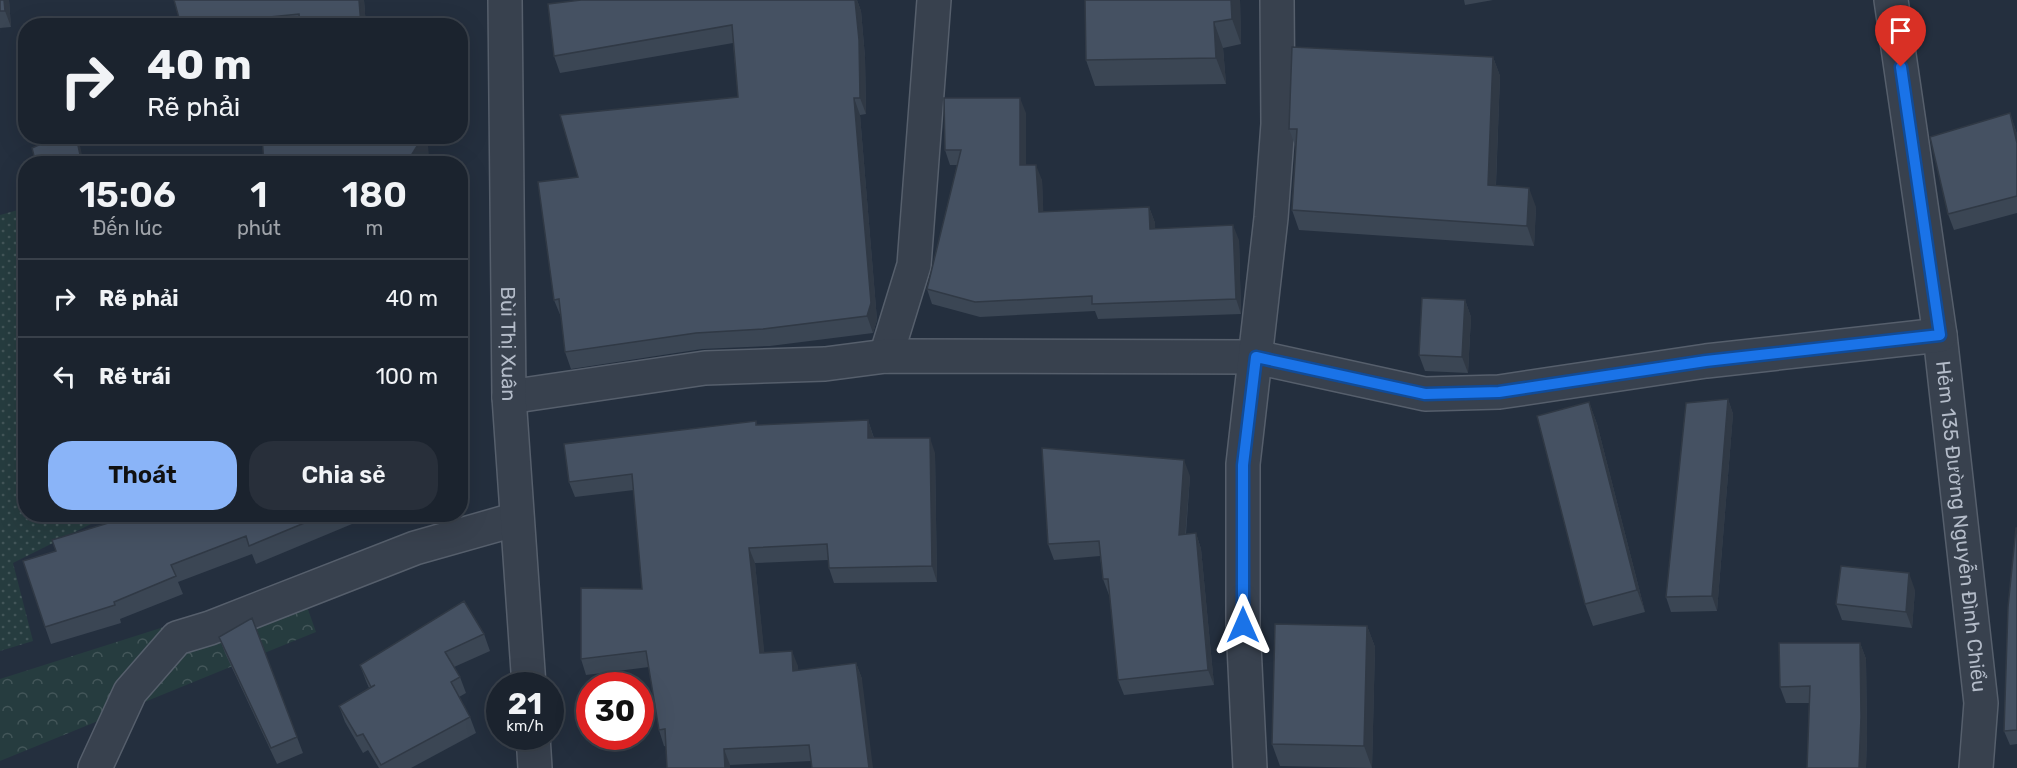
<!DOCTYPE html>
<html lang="vi">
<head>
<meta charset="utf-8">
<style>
  body { margin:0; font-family:Rubik,sans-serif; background:#282f3a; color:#f1f3f6; height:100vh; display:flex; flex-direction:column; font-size:22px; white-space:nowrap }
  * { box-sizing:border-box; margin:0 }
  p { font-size:20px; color:#a0a4aa }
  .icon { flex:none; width:33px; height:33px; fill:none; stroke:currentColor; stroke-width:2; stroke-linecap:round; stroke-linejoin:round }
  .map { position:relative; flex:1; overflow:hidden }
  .drawer { position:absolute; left:18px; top:156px; width:450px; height:366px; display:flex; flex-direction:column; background:#1b232e; border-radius:24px; box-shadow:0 6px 24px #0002,0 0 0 2px #39404a }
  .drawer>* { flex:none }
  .top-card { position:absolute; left:18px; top:18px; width:450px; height:126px; border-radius:24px; box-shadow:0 6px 24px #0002,0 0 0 2px #39404a; background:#1b232e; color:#f1f3f6; overflow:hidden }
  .speed { position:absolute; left:486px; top:672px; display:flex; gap:12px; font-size:30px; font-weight:700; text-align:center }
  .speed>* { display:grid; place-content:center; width:78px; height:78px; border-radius:50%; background:#1b232e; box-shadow:0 6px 24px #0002,0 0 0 2px #39404a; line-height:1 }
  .speed small { font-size:15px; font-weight:400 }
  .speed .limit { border:9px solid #d22; background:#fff; color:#111 }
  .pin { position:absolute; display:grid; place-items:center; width:51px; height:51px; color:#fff; margin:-62px -26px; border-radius:50% 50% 50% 0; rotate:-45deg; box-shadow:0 0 6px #0007 }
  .pin .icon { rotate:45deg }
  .me { position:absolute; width:66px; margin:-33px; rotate:0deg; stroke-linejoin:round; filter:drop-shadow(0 0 4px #0008) }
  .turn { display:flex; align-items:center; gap:21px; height:126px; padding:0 30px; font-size:27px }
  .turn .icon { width:78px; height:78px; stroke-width:2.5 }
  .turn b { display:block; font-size:42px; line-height:51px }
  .eta { display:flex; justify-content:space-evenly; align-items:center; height:102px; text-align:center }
  .eta b { font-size:36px; font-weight:600; line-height:42px }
  .cta { display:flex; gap:12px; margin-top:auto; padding:12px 30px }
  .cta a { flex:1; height:69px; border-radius:24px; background:#8ab4f8; color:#111; font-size:24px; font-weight:600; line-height:69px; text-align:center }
  .cta a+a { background:#282f3a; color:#f1f3f6 }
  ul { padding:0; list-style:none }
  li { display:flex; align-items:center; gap:18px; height:78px; padding:0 30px; border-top:2px solid #39404a }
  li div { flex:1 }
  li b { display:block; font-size:22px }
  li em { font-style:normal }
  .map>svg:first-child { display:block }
  .grass { fill:url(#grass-dots) }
  .forest { fill:url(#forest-crowns) }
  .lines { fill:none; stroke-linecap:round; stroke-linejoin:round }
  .minor-casing { stroke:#565f6c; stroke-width:36 }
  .tertiary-casing { stroke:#565f6c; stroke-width:36 }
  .minor { stroke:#38414e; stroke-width:33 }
  .tertiary { stroke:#38414e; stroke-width:33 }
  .wall { fill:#3b4654 }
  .shaded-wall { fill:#303945 }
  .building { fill:#455162; stroke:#303945; stroke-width:1.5 }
  .route-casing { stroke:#114b97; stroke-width:15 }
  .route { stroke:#1a73e8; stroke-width:10 }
  .labels { text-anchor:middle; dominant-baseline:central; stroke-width:4.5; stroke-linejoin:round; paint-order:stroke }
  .street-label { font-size:20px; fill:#b4bcc9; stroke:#1d2633 }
</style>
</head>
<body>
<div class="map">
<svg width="2017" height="768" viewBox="0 0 2017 768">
  <defs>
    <pattern id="grass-dots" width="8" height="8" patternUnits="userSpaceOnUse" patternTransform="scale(1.5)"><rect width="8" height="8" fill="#263c3f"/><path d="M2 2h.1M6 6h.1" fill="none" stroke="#435659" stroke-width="1.8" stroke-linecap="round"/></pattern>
    <pattern id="forest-crowns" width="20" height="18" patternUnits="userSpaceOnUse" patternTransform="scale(1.5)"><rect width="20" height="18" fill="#263c3f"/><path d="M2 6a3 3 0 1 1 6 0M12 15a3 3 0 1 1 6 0" fill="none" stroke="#435659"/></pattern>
  </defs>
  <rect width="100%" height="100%" fill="#242f3e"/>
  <!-- grass -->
  <path class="grass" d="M 25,208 L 26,514 L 98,515 L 99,520 L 13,563 L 33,641 L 0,651 L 0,215 Z"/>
  <!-- forest -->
  <path class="forest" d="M 299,584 L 316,632 L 0,761 L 0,679 Z"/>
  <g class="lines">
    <!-- minor casing -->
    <g class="minor-casing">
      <g id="minor">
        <path id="s1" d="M 1891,0 L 1940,335 L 1981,703 L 1976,768"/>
        <path d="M 886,356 L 914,265 L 934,0"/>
        <path d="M 509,397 L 705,368 L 825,364 L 886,356 L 1256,357 L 1425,394 L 1499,392 L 1706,361 L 1940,335"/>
        <path d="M 95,768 L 130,692 L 177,638 L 210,628 L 415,548 L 517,519"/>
        <path d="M 1250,768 L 1243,625 L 1243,464 L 1271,218 L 1278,124 L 1277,0"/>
      </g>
    </g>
    <!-- tertiary casing -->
    <g class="tertiary-casing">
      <g id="tertiary">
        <path id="s2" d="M 505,0 L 509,397 L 529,686"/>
        <path d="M 533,736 L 535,768"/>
      </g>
    </g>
    <!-- minor -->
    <use href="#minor" class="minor"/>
    <!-- tertiary -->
    <use href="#tertiary" class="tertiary"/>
  </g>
  <!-- wall -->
  <path class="wall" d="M 0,0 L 9,0 L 11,27 L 0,28 Z
    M 174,0 L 364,0 L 366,26 L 182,26 Z
    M 581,0 L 857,0 L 861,11 L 865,57 L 866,114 L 860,115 L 877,320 L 873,333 L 770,346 L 702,349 L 571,369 L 565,352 L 561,317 L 554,300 L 578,177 L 738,97 L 733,43 L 560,73 L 554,56 Z
    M 1085,0 L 1240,0 L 1241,44 L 1223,48 L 1226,84 L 1095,86 L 1086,60 Z
    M 1464,0 L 1493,0 L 1465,5 Z
    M 1493,57 L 1500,76 L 1496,185 L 1536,207 L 1534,246 L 1299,230 L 1292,210 L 1296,148 L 1289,129 Z
    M 1026,113 L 1026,165 L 1042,180 L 1043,212 L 1149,207 L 1155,223 L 1155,229 L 1239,240 L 1241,314 L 1098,319 L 1095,311 L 980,317 L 932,304 L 927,289 L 957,165 L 950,165 L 945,150 Z
    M 2010,113 L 2017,134 L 2017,213 L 1954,230 L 1948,214 Z
    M 1465,300 L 1471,317 L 1468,373 L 1425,371 L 1419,355 Z
    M 1728,399 L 1733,414 L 1717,611 L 1671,612 L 1666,597 Z
    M 1589,402 L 1597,424 L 1645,612 L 1593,626 L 1585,604 Z
    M 868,420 L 874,438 L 935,453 L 937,582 L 834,583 L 829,568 L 828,560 L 755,563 L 764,653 L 798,666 L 798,671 L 856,663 L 862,679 L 811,761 L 730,765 L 664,746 L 659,730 L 649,667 L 586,675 L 581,659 L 642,589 L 634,490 L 575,497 L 569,482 L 756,421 L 757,425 Z
    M 1190,476 L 1186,534 L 1196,533 L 1201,549 L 1214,685 L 1124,695 L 1118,680 L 1110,594 L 1109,595 L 1103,579 L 1100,556 L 1054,560 L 1048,544 Z
    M 112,514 L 376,514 L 256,564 L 252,554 L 178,582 L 183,594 L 120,619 L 121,623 L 51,644 L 45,627 L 115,522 Z
    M 2017,528 L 2017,744 L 2010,745 L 2004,731 Z
    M 1915,590 L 1912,628 L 1842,620 L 1836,604 Z
    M 252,618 L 303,753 L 277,764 L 225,653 L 219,637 Z
    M 1367,626 L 1375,647 L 1372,768 L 1280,766 L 1272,744 Z
    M 484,634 L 490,651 L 454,667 L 460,677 L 466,693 L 459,697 L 470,717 L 476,733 L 411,768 L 379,768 L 368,750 L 363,753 L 345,722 L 339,706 L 369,688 L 366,681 L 360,665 Z
    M 1860,643 L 1866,659 L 1867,734 L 1866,768 L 1807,768 L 1809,703 L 1786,703 L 1780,687 Z"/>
  <!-- shaded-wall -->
  <path class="shaded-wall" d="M 4,0 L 9,0 L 11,27 L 5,11 Z
    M 359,0 L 364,0 L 366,26 L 361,26 Z
    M 855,0 L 857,0 L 861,11 L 865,57 L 866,114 L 860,98 Z
    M 1231,0 L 1240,0 L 1241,44 L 1232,19 Z
    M 1214,22 L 1223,48 L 1226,84 L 1216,58 Z
    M 1493,57 L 1500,76 L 1495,204 L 1488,185 Z
    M 854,98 L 860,115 L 877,320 L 873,333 L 867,316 Z
    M 1020,98 L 1026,113 L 1026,181 L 1020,165 Z
    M 2010,113 L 2017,134 L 2017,143 Z
    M 76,136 L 80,146 L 84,164 L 82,164 Z
    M 422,136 L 427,136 L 429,156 L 424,164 L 406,164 Z
    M 1036,165 L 1042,180 L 1044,228 L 1039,212 Z
    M 1529,188 L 1536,207 L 1534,246 L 1527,226 Z
    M 1149,207 L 1155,223 L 1156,244 L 1150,229 Z
    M 1233,225 L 1239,240 L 1241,314 L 1236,299 Z
    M 1465,300 L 1471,317 L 1468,373 L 1462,357 Z
    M 1728,399 L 1733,414 L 1717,611 L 1712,596 Z
    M 1589,402 L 1597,424 L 1645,612 L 1637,590 Z
    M 868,420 L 873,436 L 874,454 L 868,438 Z
    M 930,438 L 935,453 L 937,582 L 932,566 Z
    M 1184,460 L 1190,476 L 1184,550 L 1179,535 Z
    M 1196,533 L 1201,549 L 1214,685 L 1208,670 Z
    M 749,548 L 755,563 L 766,668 L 760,653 Z
    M 1909,573 L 1915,590 L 1912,628 L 1906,612 Z
    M 1367,626 L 1375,647 L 1372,768 L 1364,746 Z
    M 1860,643 L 1866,659 L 1867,734 L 1866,768 L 1859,768 Z
    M 792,651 L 798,666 L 799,687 L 793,671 Z
    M 856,663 L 862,679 L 873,768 L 869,768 Z
    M 724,749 L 730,765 L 730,768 L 725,768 Z"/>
  <!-- building -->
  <path class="building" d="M 0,0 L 4,0 L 5,11 L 0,11 Z
    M 174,0 L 359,0 L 361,26 L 300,26 L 299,14 L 248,19 L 179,18 Z
    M 581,0 L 855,0 L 859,40 L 860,98 L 854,98 L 871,303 L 867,316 L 763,329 L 696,333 L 565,352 L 559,299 L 554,300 L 538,182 L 578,177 L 560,115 L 738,97 L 732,25 L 554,56 L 548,4 Z
    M 1085,0 L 1231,0 L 1232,19 L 1214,22 L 1216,58 L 1086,60 Z
    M 1292,47 L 1493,57 L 1488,185 L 1529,188 L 1527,226 L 1292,210 L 1297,129 L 1289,129 Z
    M 944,98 L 1020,98 L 1020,165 L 1036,165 L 1039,212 L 1149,207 L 1150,229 L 1233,225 L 1236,299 L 1092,304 L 1092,296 L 975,302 L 927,289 L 961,150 L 945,150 Z
    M 2010,113 L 2017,143 L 2017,196 L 1948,214 L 1930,137 Z
    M 59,136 L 76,136 L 82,164 L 36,164 L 32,148 Z
    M 262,136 L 422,136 L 422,138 L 406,164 L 264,164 Z
    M 1422,298 L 1465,300 L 1462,357 L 1419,355 Z
    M 1728,399 L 1712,596 L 1666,597 L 1686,403 Z
    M 1589,402 L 1637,590 L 1585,604 L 1537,416 Z
    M 868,420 L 868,438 L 930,438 L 932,566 L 829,568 L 827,544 L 749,548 L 760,653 L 792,651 L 793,671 L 856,663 L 869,768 L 812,768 L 809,745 L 724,749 L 725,768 L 667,768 L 665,729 L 659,730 L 646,651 L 581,659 L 581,588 L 642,589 L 632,474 L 569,482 L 564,444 L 756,421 L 756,425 Z
    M 1042,448 L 1184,460 L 1179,535 L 1196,533 L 1208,670 L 1118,680 L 1108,579 L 1103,579 L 1099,541 L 1048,544 Z
    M 113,514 L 326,514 L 249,546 L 246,536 L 171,565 L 176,576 L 114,602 L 115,605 L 45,627 L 23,561 L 56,551 L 52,540 L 115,521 Z
    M 2016,528 L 2017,528 L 2017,730 L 2004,731 L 2008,607 Z
    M 1841,566 L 1909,573 L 1906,612 L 1836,604 Z
    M 464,601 L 484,634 L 445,652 L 460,677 L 451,682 L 470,717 L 381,765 L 363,734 L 357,736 L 339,706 L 375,685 L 371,687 L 360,665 Z
    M 252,618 L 297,737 L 271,748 L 219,637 Z
    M 1275,624 L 1367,626 L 1364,746 L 1272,744 Z
    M 1779,643 L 1860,643 L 1861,717 L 1859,768 L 1807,768 L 1810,686 L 1780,687 Z"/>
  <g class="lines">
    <!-- route casing -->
    <g class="route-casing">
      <path id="route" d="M 1243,625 L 1243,465 L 1256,357 L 1425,394 L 1499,392 L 1706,361 L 1940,335 L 1901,67"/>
    </g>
    <!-- route -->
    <use href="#route" class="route"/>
  </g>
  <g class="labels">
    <!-- street labels -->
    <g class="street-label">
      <text stroke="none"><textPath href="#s2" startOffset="344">Bùi Thị Xuân</textPath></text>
      <text stroke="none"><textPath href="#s1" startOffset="531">Hẻm 135 Đường Nguyễn Đình Chiểu</textPath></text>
    </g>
  </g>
</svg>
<div class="speed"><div>21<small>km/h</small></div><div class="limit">30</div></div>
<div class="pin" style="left:1901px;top:67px;background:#d93025"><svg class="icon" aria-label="arrive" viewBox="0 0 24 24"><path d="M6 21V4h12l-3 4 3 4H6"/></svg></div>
<svg class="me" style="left:1243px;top:625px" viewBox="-20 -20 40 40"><path d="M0-17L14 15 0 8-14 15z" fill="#1a73e8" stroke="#fff" stroke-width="4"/></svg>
<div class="top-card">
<div class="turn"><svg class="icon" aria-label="right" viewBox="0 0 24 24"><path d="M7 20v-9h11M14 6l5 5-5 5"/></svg><div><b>40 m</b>Rẽ phải</div></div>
</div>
<section class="drawer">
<div class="eta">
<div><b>15:06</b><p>Đến lúc</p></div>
<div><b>1</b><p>phút</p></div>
<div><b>180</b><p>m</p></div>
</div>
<ul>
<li><svg class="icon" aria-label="right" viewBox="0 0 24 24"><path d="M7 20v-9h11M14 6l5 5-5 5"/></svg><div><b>Rẽ phải</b></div><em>40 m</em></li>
<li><svg class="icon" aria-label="left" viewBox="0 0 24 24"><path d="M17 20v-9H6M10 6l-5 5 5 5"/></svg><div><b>Rẽ trái</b></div><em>100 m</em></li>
</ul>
<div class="cta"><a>Thoát</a><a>Chia sẻ</a></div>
</section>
</div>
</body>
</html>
